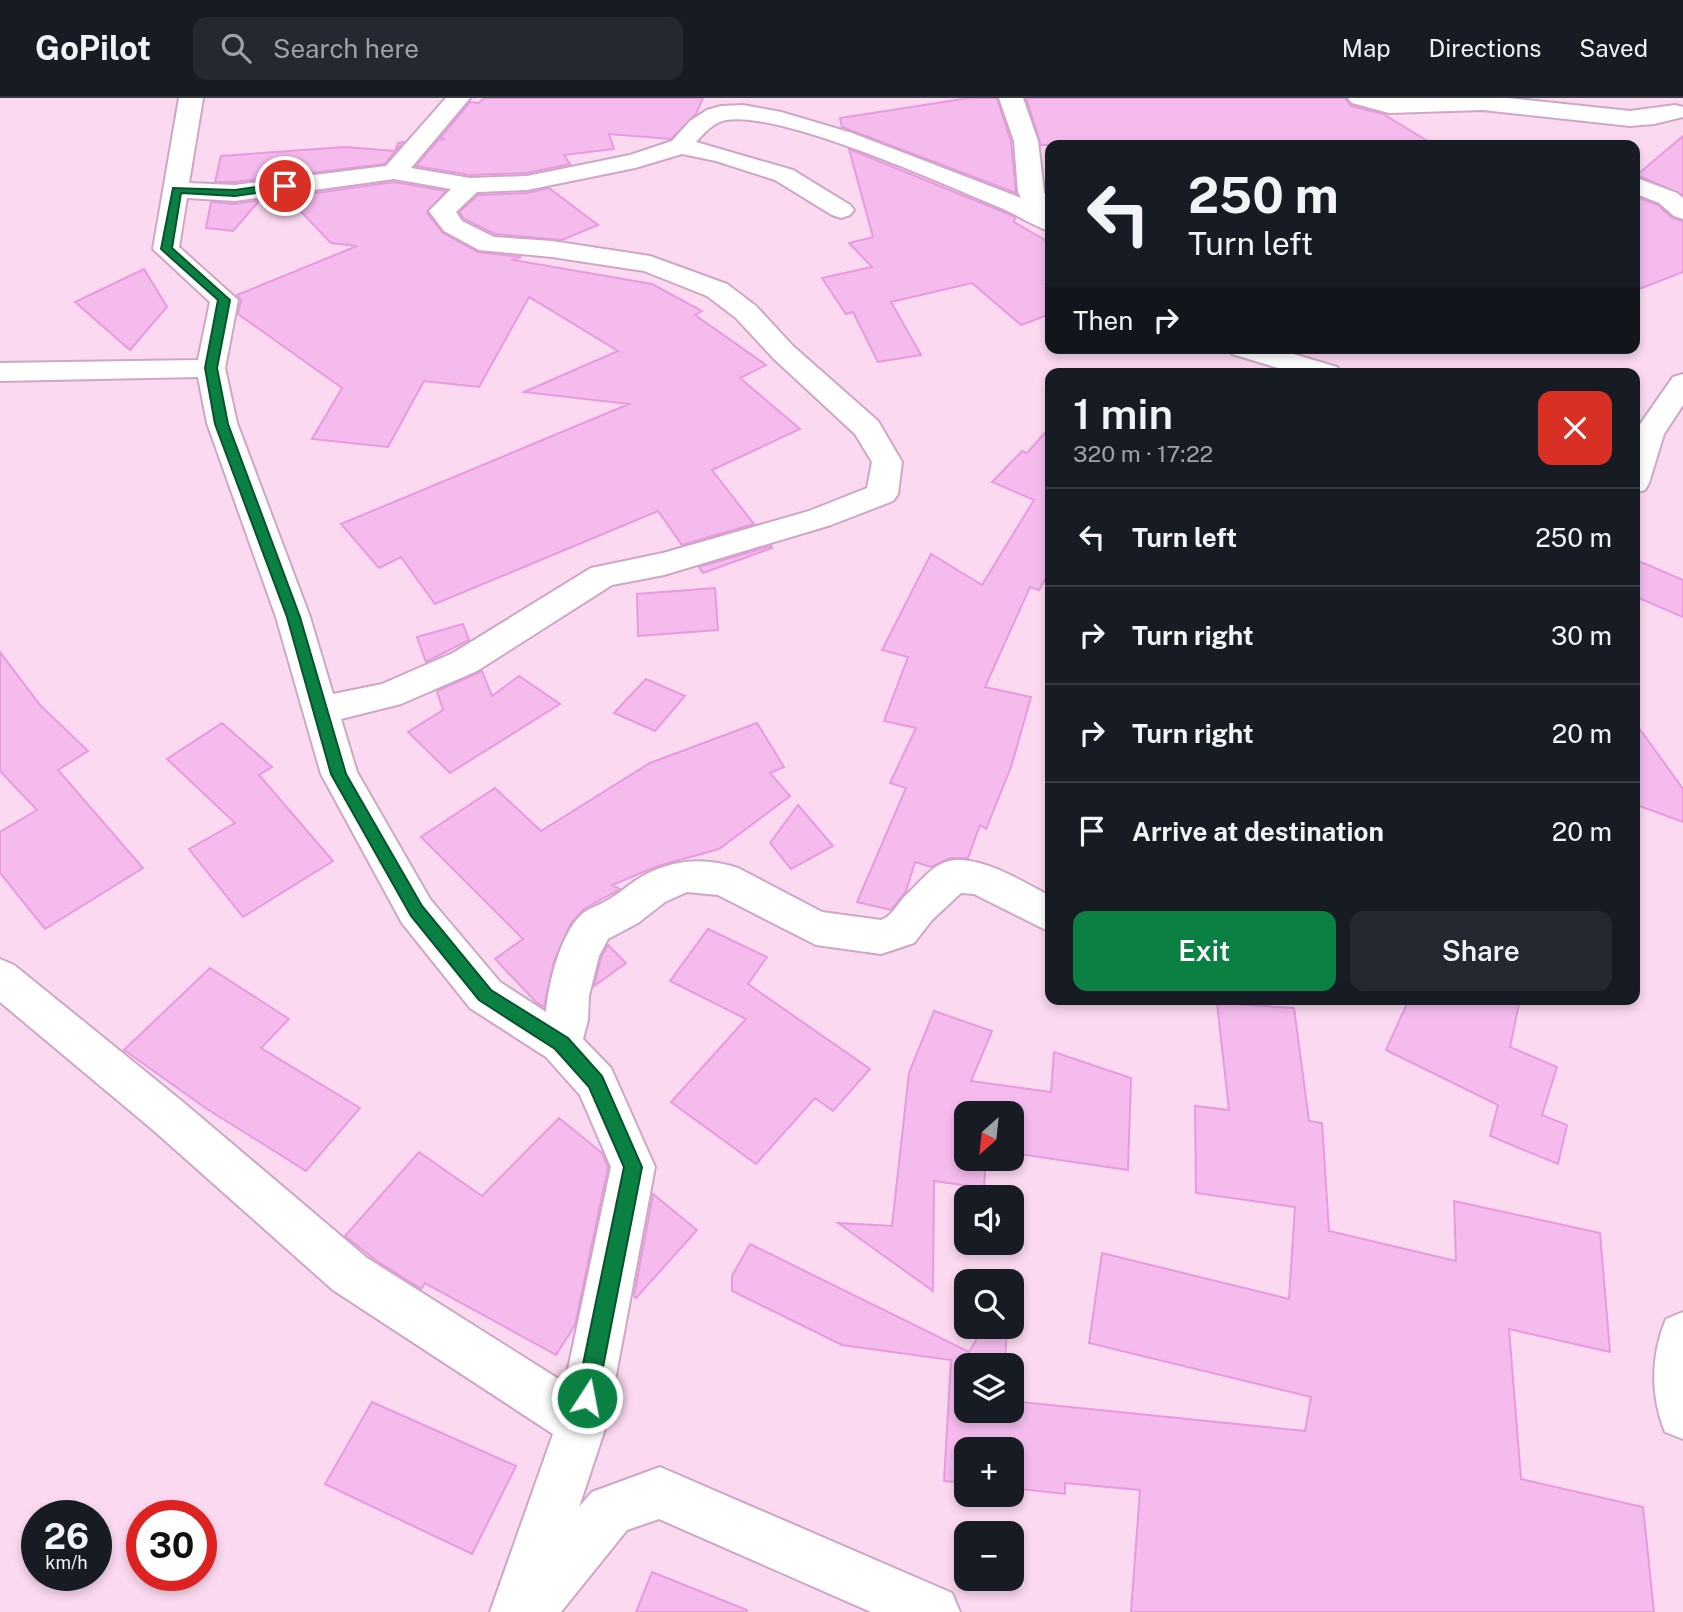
<!DOCTYPE html>
<html lang="en">
<head>
<meta charset="utf-8">
<style>
  body { margin:0; font-family:"Public Sans",sans-serif; background:#242831; color:#f1f3f6; height:100vh; display:flex; flex-direction:column; font-size:26px; white-space:nowrap }
  * { box-sizing:border-box; margin:0 }
  p { font-size:23px; color:#9ea1a6 }
  .icon { flex:none; width:38px; height:38px; fill:none; stroke:currentColor; stroke-width:2; stroke-linecap:round; stroke-linejoin:round }
  .map { position:relative; flex:1; overflow:hidden }
  .panel { position:absolute; left:1045px; top:270px; width:595px; height:637px; display:flex; flex-direction:column; background:#171b24; border-radius:14px; box-shadow:0 4px 10px #0003 }
  .panel>* { flex:none }
  .banner { position:absolute; left:1045px; top:42px; width:595px; height:214px; border-radius:14px; box-shadow:0 4px 10px #0003; background:#171b24; color:#f1f3f6; overflow:hidden }
  .needle { width:46px; rotate:207deg }
  .tools { position:absolute; left:954px; top:1003px; display:grid; gap:14px }
  .tools a { display:grid; place-items:center; width:70px; height:70px; border-radius:14px; background:#171b24; box-shadow:0 4px 10px #0003; font-size:35px }
  .speed { position:absolute; left:21px; top:1402px; display:flex; gap:14px; font-size:35px; font-weight:700; text-align:center }
  .speed>* { display:grid; place-content:center; width:91px; height:91px; border-radius:50%; background:#171b24; box-shadow:0 4px 10px #0003; line-height:1 }
  .speed small { font-size:18px; font-weight:400 }
  .speed .limit { border:10px solid #d22; background:#fff; color:#111 }
  .pin { position:absolute; display:grid; place-items:center; width:60px; height:60px; color:#fff; margin:-30px; border:4px solid #fff; border-radius:50%; box-shadow:0 2px 7px #0007 }
  .me { position:absolute; width:77px; margin:-38px; rotate:11deg; stroke-linejoin:round; filter:drop-shadow(0 0 5px #0008) }
  .turn { display:flex; align-items:center; gap:24px; height:147px; padding:0 28px; font-size:32px }
  .turn .icon { width:91px; height:91px; stroke-width:2.5 }
  .turn b { display:block; font-size:49px; line-height:60px }
  .then { display:flex; align-items:center; height:66px; padding:0 28px; background:#0003; gap:14px; font-size:26px }
  .round { display:grid; place-items:center; flex:none; width:74px; height:74px; border-radius:14px; background:#242831 }
  .headline { display:flex; align-items:center; justify-content:space-between; height:119px; padding:0 28px }
  h1 { font-size:42px; font-weight:600; line-height:52px }
  .primary-button { display:flex; gap:14px; margin-top:auto; padding:14px 28px }
  .primary-button a { flex:1; height:80px; border-radius:14px; background:#0b8043; color:#fff; font-size:28px; font-weight:600; line-height:80px; text-align:center }
  .primary-button a+a { background:#242831; color:#f1f3f6 }
  ul { padding:0; list-style:none }
  li { display:flex; align-items:center; gap:21px; height:98px; padding:0 28px; border-top:2px solid #363941 }
  li div { flex:1 }
  li b { display:block; font-size:26px }
  li em { font-style:normal }
  header { display:flex; align-items:center; gap:42px; box-sizing:border-box; height:98px; padding:0 35px; background:#171b24; border-bottom:2px solid #363941 }
  header strong { font-size:33px }
  nav { display:flex; gap:38px; margin-inline-start:auto; font-size:24px }
  .search { width:490px; height:63px; background:#242831; display:flex; align-items:center; gap:18px; box-sizing:border-box; padding:0 24px; border-radius:14px; color:#9ea1a6; font-size:26px }
  .map>svg:first-child { display:block }
  .residential { fill:#fbd9f1; fill-rule:evenodd }
  .building { fill:#f5bbed; stroke:#e89adf; stroke-width:2 }
  .lines { fill:none; stroke-linecap:round; stroke-linejoin:round }
  .minor-casing { stroke:#cea7c7; stroke-width:4 }
  .minor { fill:#fff; fill-rule:evenodd }
  .route { fill:#0b8043; stroke:#07532c; stroke-width:2 }
</style>
</head>
<body>
<header>
<strong>GoPilot</strong>
<div class="search"><svg class="icon" aria-label="search" viewBox="0 0 24 24"><circle cx="10" cy="10" r="6"/><path d="M15 15l6 6"/></svg>Search here</div>
<nav><a>Map</a><a>Directions</a><a>Saved</a></nav>
</header>
<div class="map">
<svg width="1683" height="1514" viewBox="0 0 1683 1514">
  <rect width="100%" height="100%" fill="#fde5f5"/>
  <!-- residential -->
  <path class="residential" d="M 0,0 L 1683,0 L 1683,1514 L 0,1514 ZM 1050,47 L 1634,47 L 1634,250 L 1050,250 ZM 1050,275 L 1634,275 L 1634,901 L 1050,901 ZM 966,1015 L 1012,1015 L 1012,1060 L 966,1060 ZM 966,1099 L 1012,1099 L 1012,1144 L 966,1144 ZM 966,1183 L 1012,1183 L 1012,1228 L 966,1228 ZM 966,1267 L 1012,1267 L 1012,1312 L 966,1312 ZM 966,1351 L 1012,1351 L 1012,1396 L 966,1396 ZM 37,1418 L 96,1418 L 96,1477 L 37,1477 ZM 142,1418 L 201,1418 L 201,1477 L 142,1477 ZM 966,1435 L 1012,1435 L 1012,1480 L 966,1480 Z"/>
  <!-- building -->
  <path class="building" d="M 484,0 L 703,0 L 696,16 L 671,41 L 609,36 L 614,51 L 564,57 L 570,66 L 527,75 L 470,77 L 416,68 L 438,42 L 445,41 L 440,40 L 470,4 L 479,5 Z
    M 969,0 L 997,0 L 1011,44 L 1016,95 L 842,29 L 840,20 Z
    M 1026,0 L 1345,0 L 1351,8 L 1383,16 L 1434,47 L 1041,47 Z
    M 1683,38 L 1683,97 L 1637,77 Z
    M 403,44 L 385,66 L 235,84 L 215,84 L 221,58 L 345,49 L 395,53 L 398,45 Z
    M 849,51 L 1006,115 L 1015,119 L 1014,124 L 1050,145 L 1050,216 L 1021,227 L 972,185 L 891,204 L 921,257 L 878,264 L 853,214 L 846,216 L 822,180 L 872,169 L 849,145 L 873,139 Z
    M 394,84 L 446,93 L 427,115 L 443,135 L 478,154 L 521,159 L 513,162 L 652,186 L 702,213 L 695,217 L 766,267 L 740,280 L 800,331 L 712,372 L 754,426 L 682,447 L 658,413 L 435,506 L 401,459 L 379,470 L 341,426 L 629,306 L 524,294 L 618,253 L 529,199 L 479,289 L 424,283 L 388,349 L 312,341 L 342,290 L 238,216 L 241,202 L 237,197 L 357,148 L 331,145 L 287,99 Z
    M 549,90 L 598,127 L 562,142 L 495,136 L 464,121 L 459,114 L 478,97 L 527,95 Z
    M 1634,98 L 1658,107 L 1672,120 L 1683,123 L 1683,174 L 1634,193 Z
    M 260,102 L 233,133 L 206,130 L 211,104 L 235,106 Z
    M 144,171 L 167,209 L 130,252 L 75,204 Z
    M 1050,329 L 1050,473 L 1039,492 L 1030,489 L 985,589 L 1031,599 L 1011,669 L 986,731 L 980,727 L 968,760 L 950,760 L 931,769 L 915,764 L 906,793 L 891,812 L 857,804 L 906,690 L 890,685 L 916,630 L 884,623 L 908,559 L 882,552 L 931,456 L 982,487 L 1034,402 L 992,384 L 1022,353 L 1027,355 Z
    M 771,448 L 772,450 L 703,475 L 699,469 Z
    M 1634,461 L 1683,482 L 1683,519 L 1634,498 Z
    M 715,490 L 718,532 L 638,538 L 637,496 Z
    M 463,526 L 469,542 L 426,564 L 417,539 Z
    M 0,554 L 40,607 L 88,653 L 58,672 L 143,770 L 45,831 L 0,775 L 0,734 L 37,712 L 0,673 Z
    M 482,573 L 492,598 L 519,578 L 560,606 L 450,675 L 408,634 L 443,612 L 437,593 Z
    M 646,581 L 685,598 L 655,633 L 614,615 Z
    M 1634,623 L 1683,691 L 1683,724 L 1634,706 Z
    M 222,625 L 272,669 L 259,677 L 333,763 L 243,819 L 189,751 L 235,725 L 167,661 Z
    M 757,625 L 784,669 L 770,675 L 790,698 L 719,751 L 658,768 L 612,787 L 620,791 L 584,811 L 571,825 L 554,863 L 544,909 L 536,904 L 495,861 L 523,841 L 421,739 L 495,690 L 541,733 L 650,665 Z
    M 798,707 L 833,748 L 791,771 L 770,745 Z
    M 708,831 L 767,859 L 748,886 L 870,971 L 833,1013 L 815,1000 L 756,1066 L 671,1004 L 746,921 L 670,883 Z
    M 608,847 L 626,865 L 594,888 L 601,859 Z
    M 210,870 L 289,921 L 261,950 L 360,1010 L 306,1073 L 207,1011 L 124,952 Z
    M 1409,901 L 1520,901 L 1510,949 L 1557,969 L 1542,1017 L 1567,1027 L 1558,1066 L 1490,1038 L 1498,1007 L 1386,952 Z
    M 1217,905 L 1294,910 L 1309,1023 L 1322,1025 L 1329,1133 L 1456,1163 L 1454,1103 L 1600,1135 L 1610,1254 L 1509,1231 L 1521,1381 L 1643,1409 L 1654,1514 L 1131,1514 L 1140,1392 L 1065,1385 L 1065,1396 L 1012,1390 L 1012,1351 L 966,1351 L 966,1385 L 944,1383 L 951,1262 L 842,1247 L 732,1193 L 732,1178 L 750,1146 L 969,1254 L 984,1228 L 1007,1228 L 1005,1267 L 966,1267 L 966,1312 L 1012,1312 L 1012,1303 L 1305,1333 L 1311,1299 L 1089,1245 L 1102,1155 L 1289,1201 L 1295,1109 L 1196,1095 L 1195,1008 L 1229,1012 Z
    M 934,913 L 992,933 L 971,983 L 1051,994 L 1054,954 L 1131,980 L 1128,1072 L 1012,1055 L 1012,1015 L 966,1015 L 966,1060 L 986,1060 L 984,1090 L 934,1083 L 933,1193 L 838,1125 L 892,1128 L 909,975 Z
    M 559,1020 L 602,1055 L 608,1069 L 575,1227 L 556,1257 L 425,1185 L 421,1191 L 377,1163 L 345,1138 L 419,1054 L 482,1098 Z
    M 653,1096 L 697,1132 L 636,1200 L 634,1198 Z
    M 372,1304 L 516,1368 L 472,1456 L 325,1386 Z
    M 652,1474 L 747,1512 L 746,1514 L 636,1514 Z"/>
  <g class="lines">
    <!-- minor casing -->
    <g class="minor-casing">
      <path id="minor" d="M 179,0 L 203,0 L 189,85 L 235,87 L 386,68 L 446,0 L 470,0 L 411,70 L 470,80 L 527,78 L 630,57 L 672,43 L 690,23 L 707,12 L 721,8 L 743,7 L 781,14 L 852,35 L 1021,100 L 1018,94 L 1014,43 L 999,0 L 1023,0 L 1038,43 L 1044,94 L 1050,107 L 1050,133 C 1033,128 1018,117 1001,110 C 943,86 782,13 726,22 C 714,24 704,35 696,44 L 793,72 L 850,107 L 854,112 L 850,117 L 841,120 L 832,117 L 775,82 L 716,63 L 682,56 L 635,70 L 527,92 L 477,94 L 456,114 L 462,123 L 494,139 L 552,143 L 650,158 L 727,186 L 756,208 L 793,248 L 878,323 L 902,364 L 898,396 L 893,403 L 831,427 L 664,477 L 612,487 L 477,573 L 401,606 L 341,621 L 357,674 L 430,801 L 500,884 L 546,914 C 548,887 560,838 580,818 C 586,811 600,807 608,802 C 617,797 626,789 635,783 C 666,762 702,758 738,770 L 822,814 L 881,822 C 892,819 898,804 907,796 C 917,787 928,773 939,767 C 969,749 1023,784 1050,798 L 1050,834 L 974,796 L 961,795 L 932,822 L 914,845 L 881,856 L 816,847 L 718,797 L 687,794 L 665,804 L 638,825 L 608,841 L 599,858 L 589,898 L 588,922 L 583,941 L 611,970 L 655,1069 L 607,1325 L 579,1409 L 592,1394 L 660,1369 L 952,1495 L 960,1514 L 871,1514 L 659,1421 L 627,1432 L 561,1514 L 490,1514 L 553,1336 L 333,1192 L 153,1032 L 0,904 L 0,861 L 14,867 L 183,1004 L 367,1160 L 565,1285 L 611,1069 L 580,997 L 546,959 L 470,910 L 402,825 L 321,676 L 276,519 L 207,325 L 198,279 L 0,283 L 0,265 L 198,262 L 210,204 L 153,151 ZM 394,81 L 451,91 L 429,113 L 444,133 L 479,152 L 552,159 L 644,173 L 707,198 L 736,220 L 773,260 L 855,336 L 872,364 L 867,390 L 809,413 L 663,455 L 591,470 L 453,555 L 382,586 L 333,596 L 310,519 L 237,325 L 225,270 L 238,202 L 179,149 L 187,100 L 235,103 Z
        M 1348,0 L 1508,0 L 1630,13 L 1675,7 L 1683,9 L 1683,19 L 1654,26 L 1630,28 L 1483,12 L 1389,15 L 1352,5 Z
        M 1634,79 L 1677,95 L 1683,100 L 1683,121 L 1674,118 L 1659,105 L 1634,95 Z
        M 1228,250 L 1273,250 L 1337,269 L 1341,275 L 1295,275 L 1232,256 Z
        M 1683,276 L 1683,307 L 1664,336 L 1649,385 L 1645,392 L 1634,395 L 1634,335 L 1673,279 Z
        M 1683,1214 L 1683,1341 L 1665,1334 C 1650,1297 1651,1257 1666,1221 Z"/>
    </g>
    <!-- minor -->
    <use href="#minor" class="minor"/>
  </g>
  <!-- route -->
  <path class="route" d="M 285,85 L 289,86 L 289,90 L 235,98 L 181,95 L 172,150 L 230,202 L 217,270 L 228,326 L 300,519 L 346,676 L 422,808 L 491,892 L 568,940 L 602,978 L 642,1069 L 597,1300 L 594,1307 L 587,1310 L 579,1307 L 576,1300 L 624,1069 L 589,989 L 555,951 L 479,902 L 411,818 L 331,676 L 287,519 L 215,326 L 205,270 L 218,202 L 161,151 L 173,90 L 235,92 Z"/>
</svg>
<div class="tools">
<a><svg class="needle" viewBox="-14 -14 28 28"><path d="M0-13l5 13h-10z" fill="#e53935"/><path d="M0 13l5-13h-10z" fill="#9ea1a6"/></svg></a>
<a><svg class="icon" aria-label="sound" viewBox="0 0 24 24"><path d="M4 9h4l5-4v14l-5-4H4zM17 9q2 3 0 6"/></svg></a>
<a><svg class="icon" aria-label="search" viewBox="0 0 24 24"><circle cx="10" cy="10" r="6"/><path d="M15 15l6 6"/></svg></a>
<a><svg class="icon" aria-label="layers" viewBox="0 0 24 24"><path d="M12 4l9 5-9 5-9-5zM3 14l9 5 9-5"/></svg></a>
<a>+</a>
<a>−</a>
</div>
<div class="speed"><div>26<small>km/h</small></div><div class="limit">30</div></div>
<div class="pin" style="left:285px;top:88px;background:#d93025"><svg class="icon" aria-label="arrive" viewBox="0 0 24 24"><path d="M6 21V4h12l-3 4 3 4H6"/></svg></div>
<svg class="me" style="left:587px;top:1300px" viewBox="-20 -20 40 40"><circle r="17" fill="#0b8043" stroke="#fff" stroke-width="3"/><path d="M0-11L8 9 0 5-8 9z" fill="#fff"/></svg>
<div class="banner">
<div class="turn"><svg class="icon" aria-label="left" viewBox="0 0 24 24"><path d="M17 20v-9H6M10 6l-5 5 5 5"/></svg><div><b>250 m</b>Turn left</div></div>
<div class="then">Then<svg class="icon" aria-label="right" viewBox="0 0 24 24"><path d="M7 20v-9h11M14 6l5 5-5 5"/></svg></div>
</div>
<section class="panel">
<div class="headline"><div><h1>1 min</h1><p>320 m · 17:22</p></div><a class="round" style="background:#d93025;color:#fff"><svg class="icon" aria-label="close" viewBox="0 0 24 24"><path d="M6 6l12 12M18 6L6 18"/></svg></a></div>
<ul>
<li><svg class="icon" aria-label="left" viewBox="0 0 24 24"><path d="M17 20v-9H6M10 6l-5 5 5 5"/></svg><div><b>Turn left</b></div><em>250 m</em></li>
<li><svg class="icon" aria-label="right" viewBox="0 0 24 24"><path d="M7 20v-9h11M14 6l5 5-5 5"/></svg><div><b>Turn right</b></div><em>30 m</em></li>
<li><svg class="icon" aria-label="right" viewBox="0 0 24 24"><path d="M7 20v-9h11M14 6l5 5-5 5"/></svg><div><b>Turn right</b></div><em>20 m</em></li>
<li><svg class="icon" aria-label="arrive" viewBox="0 0 24 24"><path d="M6 21V4h12l-3 4 3 4H6"/></svg><div><b>Arrive at destination</b></div><em>20 m</em></li>
</ul>
<div class="primary-button"><a>Exit</a><a>Share</a></div>
</section>
</div>
</body>
</html>
